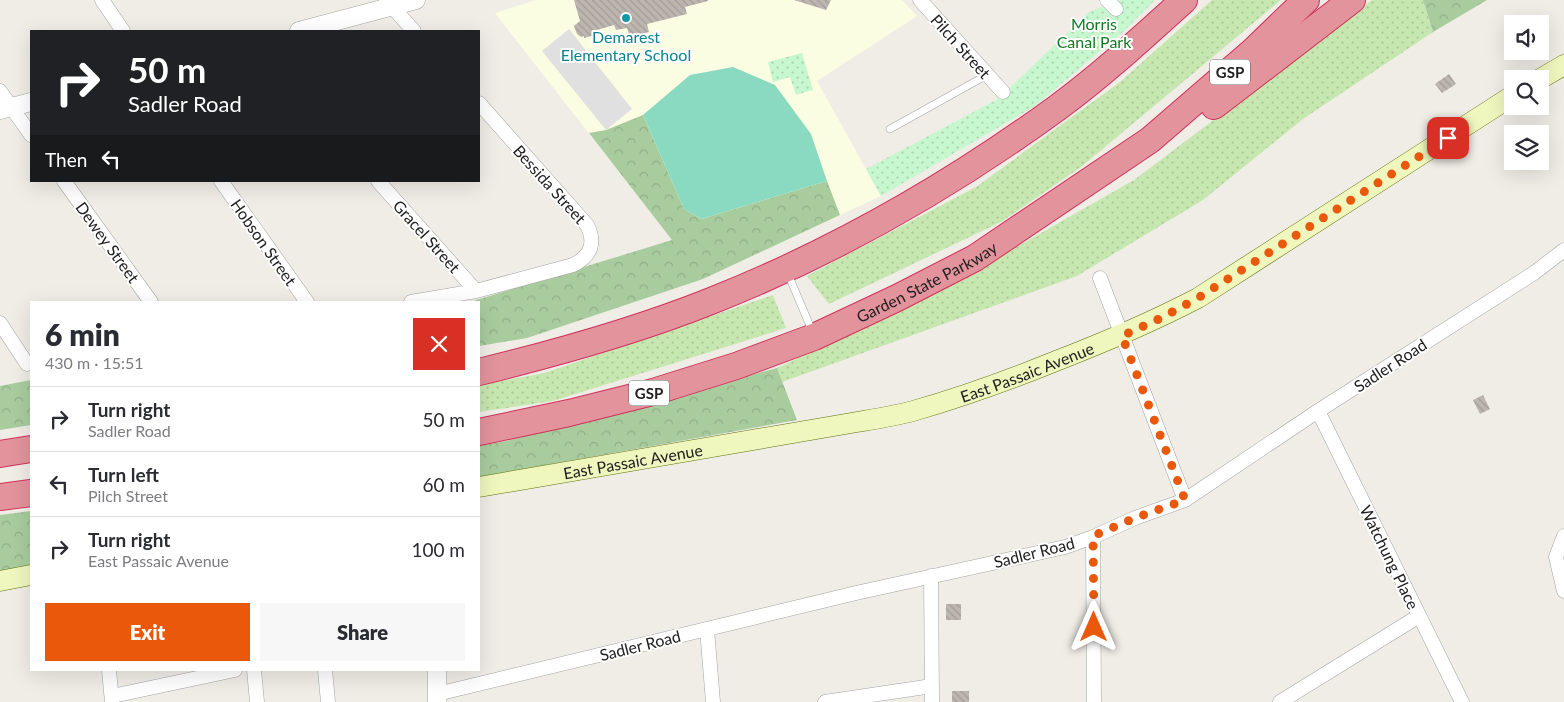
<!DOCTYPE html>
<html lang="en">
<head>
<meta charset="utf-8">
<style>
  body { margin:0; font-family:Lato,sans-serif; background:#f7f7f7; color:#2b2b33; height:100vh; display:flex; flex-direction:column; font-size:19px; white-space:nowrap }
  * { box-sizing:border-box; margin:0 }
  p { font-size:16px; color:#7c7c81 }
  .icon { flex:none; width:28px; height:28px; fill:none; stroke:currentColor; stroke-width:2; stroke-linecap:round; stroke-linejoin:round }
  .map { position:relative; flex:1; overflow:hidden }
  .sheet { position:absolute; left:30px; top:301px; width:450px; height:370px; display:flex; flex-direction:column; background:#fff; border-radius:0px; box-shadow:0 5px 20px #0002 }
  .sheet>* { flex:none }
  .top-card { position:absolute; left:30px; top:30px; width:450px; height:152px; border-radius:0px; box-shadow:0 5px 20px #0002; background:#202124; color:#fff; overflow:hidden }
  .controls { position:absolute; left:1504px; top:15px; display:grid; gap:10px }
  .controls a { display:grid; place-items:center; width:45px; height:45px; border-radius:0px; background:#fff; box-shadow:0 5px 20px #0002; font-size:25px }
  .pin { position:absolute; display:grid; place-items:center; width:42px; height:42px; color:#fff; margin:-21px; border-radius:10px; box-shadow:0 2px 8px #0006 }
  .me { position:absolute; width:55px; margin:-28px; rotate:0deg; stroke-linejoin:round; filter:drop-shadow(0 0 4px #0008) }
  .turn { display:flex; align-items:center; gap:18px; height:105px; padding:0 15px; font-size:22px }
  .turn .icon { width:65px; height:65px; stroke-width:2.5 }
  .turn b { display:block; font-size:35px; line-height:42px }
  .then { display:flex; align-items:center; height:48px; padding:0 15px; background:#0003; gap:10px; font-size:19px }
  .round { display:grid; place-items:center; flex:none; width:52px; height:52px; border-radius:0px; background:#f7f7f7 }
  .headline { display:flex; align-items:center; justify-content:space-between; height:85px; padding:0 15px }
  h1 { font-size:30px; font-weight:800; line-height:38px }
  .button { display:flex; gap:10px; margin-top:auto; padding:10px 15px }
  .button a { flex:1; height:58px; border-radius:0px; background:#ea580c; color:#fff; font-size:20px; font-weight:800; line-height:58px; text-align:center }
  .button a+a { background:#f7f7f7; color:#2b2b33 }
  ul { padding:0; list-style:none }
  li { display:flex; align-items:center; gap:15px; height:65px; padding:0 15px; border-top:1px solid #e1e1e2 }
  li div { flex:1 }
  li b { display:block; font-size:19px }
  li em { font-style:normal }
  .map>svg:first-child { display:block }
  .education { fill:#fbfde2 }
  .grass { fill:url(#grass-dots) }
  .forest { fill:url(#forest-crowns) }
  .park { fill:url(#park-dots) }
  .pitch { fill:#89dac1 }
  .parking { fill:#e0e0e0 }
  .building { fill:url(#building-back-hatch) }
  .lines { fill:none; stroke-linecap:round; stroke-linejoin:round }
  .service-casing { stroke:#a4a4a4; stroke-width:8 }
  .minor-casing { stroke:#a4a4a4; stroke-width:15 }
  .tertiary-casing { stroke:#a4a4a4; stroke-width:19 }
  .secondary-casing { stroke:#5f720b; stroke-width:21 }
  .motorway-casing { stroke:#d1305b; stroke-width:28 }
  .service { stroke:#fff; stroke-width:7 }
  .minor { stroke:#fff; stroke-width:14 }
  .tertiary { stroke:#fff; stroke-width:18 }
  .secondary { stroke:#eff6be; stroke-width:20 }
  .motorway { stroke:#e2939c; stroke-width:26 }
  .route { stroke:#ea580c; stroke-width:9; stroke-dasharray:0 16.2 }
  .culture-dot { fill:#0f9aa8; stroke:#fff; stroke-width:2 }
  .labels { text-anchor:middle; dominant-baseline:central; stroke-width:4; stroke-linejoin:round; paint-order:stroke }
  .shield { fill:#fff; stroke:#636363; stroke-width:1 }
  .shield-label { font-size:15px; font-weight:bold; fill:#202020 }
  .park-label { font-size:16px; fill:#127922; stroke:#fff }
  .culture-label { font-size:16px; fill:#0d838f; stroke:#fff }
  .street-label { font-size:16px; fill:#202020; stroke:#fff }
</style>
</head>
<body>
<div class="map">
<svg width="1564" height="702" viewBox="0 0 1564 702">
  <defs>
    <pattern id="grass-dots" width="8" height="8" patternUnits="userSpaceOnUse" patternTransform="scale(1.25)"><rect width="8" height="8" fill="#c7e7b0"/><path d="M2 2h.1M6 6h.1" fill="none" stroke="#abc697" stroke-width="1.8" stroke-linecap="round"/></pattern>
    <pattern id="forest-crowns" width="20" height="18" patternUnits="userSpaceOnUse" patternTransform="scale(1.25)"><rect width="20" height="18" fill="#a8cc9e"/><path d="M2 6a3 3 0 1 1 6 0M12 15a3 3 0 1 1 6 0" fill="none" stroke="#90af88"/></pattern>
    <pattern id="park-dots" width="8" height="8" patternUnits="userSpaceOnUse" patternTransform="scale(1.25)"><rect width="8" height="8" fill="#c7f7ce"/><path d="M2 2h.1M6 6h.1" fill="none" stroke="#abd3b1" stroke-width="1.8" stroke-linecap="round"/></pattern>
    <pattern id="building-back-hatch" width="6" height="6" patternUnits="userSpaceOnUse" patternTransform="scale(1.25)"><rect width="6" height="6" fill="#bdb6b0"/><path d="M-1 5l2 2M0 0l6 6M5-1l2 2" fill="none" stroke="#a29c97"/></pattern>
  </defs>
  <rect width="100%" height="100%" fill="#f0ede7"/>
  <!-- education -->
  <path class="education" d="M 536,0 L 902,0 L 917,16 L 817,81 L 881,196 L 703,279 L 495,13 Z"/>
  <!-- grass -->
  <path class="grass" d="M 1212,0 L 1281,0 L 1081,167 L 1001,222 L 829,304 L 807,276 L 976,187 L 1120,82 Z
    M 1372,0 L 1423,0 L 1433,32 L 1303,119 L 1203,200 L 1077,276 L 782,382 L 777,368 L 932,295 L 1134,180 Z
    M 773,295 L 786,328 L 553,401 L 479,412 L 479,385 L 544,373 Z"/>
  <!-- forest -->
  <path class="forest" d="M 1423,0 L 1487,0 L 1433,32 Z
    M 643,115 L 684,209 L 701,219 L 827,181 L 840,215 L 703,279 L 527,338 L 479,346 L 479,302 L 470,302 L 672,240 L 589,133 L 606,130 Z
    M 777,368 L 797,420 L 479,477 L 479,446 L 506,441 Z
    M 31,380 L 31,425 L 0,430 L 0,386 Z
    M 31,511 L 31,566 L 0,572 L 0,515 Z"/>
  <!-- park -->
  <path class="park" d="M 1121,0 L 1155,0 L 1124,31 L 1035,106 L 881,196 L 866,169 L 998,99 L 1089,12 Z
    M 802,53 L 813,90 L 796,95 L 790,77 L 773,82 L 768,62 Z"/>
  <!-- pitch -->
  <path class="pitch" d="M 733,67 L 775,85 L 811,134 L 827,181 L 701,219 L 684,209 L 643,115 L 690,75 Z"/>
  <!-- parking -->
  <path class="parking" d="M 569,29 L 632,109 L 606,130 L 542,51 Z"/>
  <!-- building -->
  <path class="building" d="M 574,0 L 708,0 L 708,1 L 685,7 L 687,14 L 647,24 L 649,32 L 630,37 L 627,28 L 616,30 L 614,25 L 597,30 L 598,34 L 584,38 L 584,36 L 581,37 L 577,34 L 574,26 L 580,21 Z
    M 794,0 L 831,0 L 826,10 Z
    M 1449,74 L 1456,84 L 1442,93 L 1435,84 Z
    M 1483,395 L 1490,409 L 1480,414 L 1473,400 Z
    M 946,604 L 961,604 L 961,620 L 946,620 Z
    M 952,691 L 969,691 L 969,702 L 952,702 Z"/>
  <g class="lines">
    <!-- service casing -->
    <g class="service-casing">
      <path id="service" d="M 890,129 L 987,75
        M 788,274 L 813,333"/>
    </g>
    <!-- minor casing -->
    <g class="minor-casing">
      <path id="minor" d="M 102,0 L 123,31
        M 386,0 L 414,31
        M 920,0 L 1003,92
        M 1107,0 L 1116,9
        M 0,91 L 31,135
        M 64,181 L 151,302
        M 221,181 L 307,302
        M 378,181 L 476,291
        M 1100,278 L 1185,500
        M 411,302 L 476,291 L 573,265 C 591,256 596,243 587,225 L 479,103
        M 0,323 L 27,364
        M 1318,411 L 1462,702
        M 1564,536 L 1556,557 L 1564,591
        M 1093,537 L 1094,702
        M 931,576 L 932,702
        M 707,629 L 713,702
        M 109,670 L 112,702
        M 254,670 L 257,702
        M 325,670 L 328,702
        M 437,694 L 856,593 L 1065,547 L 1093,537 L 1135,518 L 1185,500 L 1318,411 L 1534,273 L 1564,250
        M 112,696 L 235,670
        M 825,702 L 932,686
        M 1280,702 L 1419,616"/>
    </g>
    <!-- tertiary casing -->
    <g class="tertiary-casing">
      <path id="tertiary" d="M 299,31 L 416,0
        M 0,110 L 31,102
        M 437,702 L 437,670"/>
    </g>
    <!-- secondary casing -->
    <g class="secondary-casing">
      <g id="secondary">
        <path d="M 1540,79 L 1564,65"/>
        <path id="s1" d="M 479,487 L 857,422 C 875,419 895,416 913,411 C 962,397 1009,380 1056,361 C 1105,342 1152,322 1198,298 L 1512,96"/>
        <path d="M 0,581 L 31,575"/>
      </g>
    </g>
    <!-- motorway casing -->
    <g class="motorway-casing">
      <g id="motorway">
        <path d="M 1214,106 L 1352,0"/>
        <path d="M 479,372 C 557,353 636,331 711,301 C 835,252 950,186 1057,108 C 1102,75 1143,37 1184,0"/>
        <path id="s2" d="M 479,432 L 569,413 L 653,392 L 736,366 L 814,337 L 897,298 L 975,258 L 1150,140 L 1253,51 L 1306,0"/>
        <path d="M 0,454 L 31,449"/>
        <path d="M 0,497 L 31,493"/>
      </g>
    </g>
    <!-- service -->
    <use href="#service" class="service"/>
    <!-- minor -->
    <use href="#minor" class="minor"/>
    <!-- tertiary -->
    <use href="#tertiary" class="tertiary"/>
    <!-- secondary -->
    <use href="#secondary" class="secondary"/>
    <!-- motorway -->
    <use href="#motorway" class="motorway"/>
  </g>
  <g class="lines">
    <!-- route -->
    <path class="route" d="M 1094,627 L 1093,536 L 1135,518 L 1185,500 L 1122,336 L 1161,318 L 1198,298 L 1448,138"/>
  </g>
  <!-- markers -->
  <circle class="culture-dot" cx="626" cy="18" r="5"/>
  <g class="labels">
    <!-- shield labels -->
    <g class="shield">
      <rect x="1210" y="59.5" width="40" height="25" rx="4"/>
      <rect x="629" y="380.5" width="40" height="25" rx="4"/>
    </g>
    <g class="shield-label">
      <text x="1230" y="72">GSP</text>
      <text x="649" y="393">GSP</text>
    </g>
    <!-- park labels -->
    <g class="park-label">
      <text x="1094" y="23">Morris<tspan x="1094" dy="18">Canal Park</tspan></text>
    </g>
    <!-- culture labels -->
    <g class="culture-label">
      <text x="626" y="36">Demarest<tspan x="626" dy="18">Elementary School</tspan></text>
    </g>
    <!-- street labels -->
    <g class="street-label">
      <text transform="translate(961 46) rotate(48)">Pilch Street</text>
      <text transform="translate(550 184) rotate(48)">Bessida Street</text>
      <text transform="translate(427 236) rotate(48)">Gracel Street</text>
      <text transform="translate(108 242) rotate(54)">Dewey Street</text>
      <text transform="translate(264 242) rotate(55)">Hobson Street</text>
      <text stroke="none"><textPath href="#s2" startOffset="474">Garden State Parkway</textPath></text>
      <text transform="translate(1390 365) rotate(-33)">Sadler Road</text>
      <text stroke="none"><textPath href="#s1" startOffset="561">East Passaic Avenue</textPath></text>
      <text stroke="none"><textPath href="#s1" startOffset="156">East Passaic Avenue</textPath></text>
      <text transform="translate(1034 552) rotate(-14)">Sadler Road</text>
      <text transform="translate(1390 557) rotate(64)">Watchung Place</text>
      <text transform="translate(640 645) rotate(-14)">Sadler Road</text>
    </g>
  </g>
</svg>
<div class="controls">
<a><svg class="icon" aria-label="sound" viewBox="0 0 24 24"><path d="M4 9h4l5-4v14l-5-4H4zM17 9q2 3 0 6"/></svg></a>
<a><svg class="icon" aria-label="search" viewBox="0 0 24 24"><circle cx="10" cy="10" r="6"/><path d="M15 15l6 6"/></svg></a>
<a><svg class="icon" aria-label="layers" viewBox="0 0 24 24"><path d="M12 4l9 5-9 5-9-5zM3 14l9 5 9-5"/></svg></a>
</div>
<div class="pin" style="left:1448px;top:138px;background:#d93025"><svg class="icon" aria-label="arrive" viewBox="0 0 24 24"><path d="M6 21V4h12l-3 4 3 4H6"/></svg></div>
<svg class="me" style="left:1094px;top:627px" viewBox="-20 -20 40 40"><path d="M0-17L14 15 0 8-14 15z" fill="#ea580c" stroke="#fff" stroke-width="4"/></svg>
<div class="top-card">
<div class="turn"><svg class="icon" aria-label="right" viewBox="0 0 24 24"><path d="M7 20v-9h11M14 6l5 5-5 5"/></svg><div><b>50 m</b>Sadler Road</div></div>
<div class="then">Then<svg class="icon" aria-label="left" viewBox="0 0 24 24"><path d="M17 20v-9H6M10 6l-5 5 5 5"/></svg></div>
</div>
<section class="sheet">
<div class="headline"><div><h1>6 min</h1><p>430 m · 15:51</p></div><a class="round" style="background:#d93025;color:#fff"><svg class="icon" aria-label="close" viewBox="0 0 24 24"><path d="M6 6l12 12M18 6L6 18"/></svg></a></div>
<ul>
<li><svg class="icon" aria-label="right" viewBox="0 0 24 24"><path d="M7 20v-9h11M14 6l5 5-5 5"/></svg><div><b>Turn right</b><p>Sadler Road</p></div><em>50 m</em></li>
<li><svg class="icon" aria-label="left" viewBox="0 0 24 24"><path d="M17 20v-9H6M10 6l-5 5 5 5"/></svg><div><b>Turn left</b><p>Pilch Street</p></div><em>60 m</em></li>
<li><svg class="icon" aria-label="right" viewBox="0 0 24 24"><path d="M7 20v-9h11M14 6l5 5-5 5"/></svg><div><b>Turn right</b><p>East Passaic Avenue</p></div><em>100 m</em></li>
</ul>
<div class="button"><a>Exit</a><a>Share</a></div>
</section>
</div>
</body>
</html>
